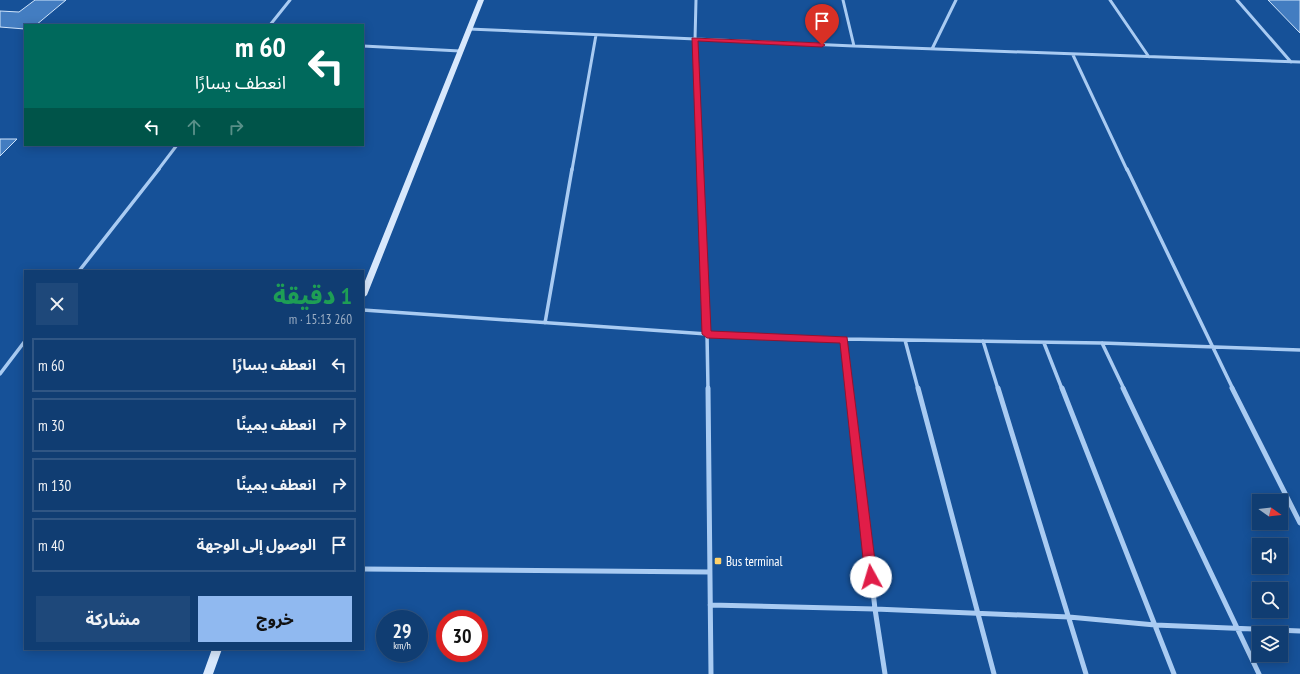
<!DOCTYPE html>
<html lang="ar">
<head>
<meta charset="utf-8">
<style>
  body { margin:0; font-family:"PT Sans Narrow","Noto Sans Arabic",sans-serif; background:#1e487a; color:#f1f3f6; direction:rtl; height:100vh; display:flex; flex-direction:column; font-size:15px; white-space:nowrap }
  * { box-sizing:border-box; margin:0 }
  p { font-size:13px; color:#9caec4 }
  .icon { flex:none; width:22px; height:22px; fill:none; stroke:currentColor; stroke-width:2; stroke-linecap:round; stroke-linejoin:round }
  .map { position:relative; flex:1; overflow:hidden; direction:ltr }
  .panel { position:absolute; left:24px; top:270px; width:340px; height:380px; display:flex; flex-direction:column; background:#103d72; border-radius:0px; box-shadow:0 2px 10px #0003,0 0 0 1px #305684; direction:rtl }
  .panel>* { flex:none }
  .hud { position:absolute; left:24px; top:24px; width:340px; height:122px; border-radius:0px; box-shadow:0 2px 10px #0003,0 0 0 1px #305684; direction:rtl; background:#00695c; color:#fff; overflow:hidden }
  .needle { width:26px; rotate:104deg }
  .controls { position:absolute; left:1252px; top:494px; display:grid; gap:8px }
  .controls a { display:grid; place-items:center; width:36px; height:36px; border-radius:0px; background:#103d72; box-shadow:0 2px 10px #0003,0 0 0 1px #305684; font-size:20px }
  .speed { position:absolute; left:376px; top:610px; display:flex; gap:8px; font-size:20px; font-weight:700; text-align:center }
  .speed>* { display:grid; place-content:center; width:52px; height:52px; border-radius:50%; background:#103d72; box-shadow:0 2px 10px #0003,0 0 0 1px #305684; line-height:1 }
  .speed small { font-size:10px; font-weight:400 }
  .speed .limit { border:6px solid #d22; background:#fff; color:#111 }
  .pin { position:absolute; display:grid; place-items:center; width:34px; height:34px; color:#fff; margin:-41px -17px; border-radius:50% 50% 50% 0; rotate:-45deg; box-shadow:0 0 4px #0007 }
  .pin .icon { rotate:45deg }
  .me { position:absolute; width:44px; margin:-22px; rotate:354deg; stroke-linejoin:round; filter:drop-shadow(0 0 3px #0008) }
  .turn { display:flex; align-items:center; gap:14px; height:84px; padding:0 12px; font-size:18px }
  .turn .icon { width:52px; height:52px; stroke-width:2.5 }
  .turn b { display:block; font-size:28px; line-height:34px }
  .lanes { display:flex; align-items:center; height:38px; padding:0 12px; background:#0003; justify-content:center; gap:20px; direction:ltr }
  .lanes .off { opacity:.35 }
  .round { display:grid; place-items:center; flex:none; width:42px; height:42px; border-radius:0px; background:#1e487a }
  .headline { display:flex; align-items:center; justify-content:space-between; height:68px; padding:0 12px }
  h1 { font-size:24px; font-weight:800; line-height:30px; color:#1e9e55 }
  .action { display:flex; gap:8px; margin-top:auto; padding:8px 12px }
  .action a { flex:1; height:46px; border-radius:0px; background:#90b9f0; color:#111; font-size:16px; font-weight:800; line-height:46px; text-align:center }
  .action a+a { background:#1e487a; color:#f1f3f6 }
  ul { padding:0; list-style:none }
  li { display:flex; align-items:center; gap:12px; height:54px; margin:0 8px 6px; padding:0 4px; border:2px solid #305684; border-radius:0px }
  li div { flex:1 }
  li b { display:block; font-size:15px }
  li em { font-style:normal }
  .map>svg:first-child { display:block }
  .building { fill:#437dc1; stroke:#d0e5fc }
  .lines { fill:none; stroke-linecap:round; stroke-linejoin:round }
  .street-far2 { stroke:#a9cbf2; stroke-width:3 }
  .street-far1 { stroke:#a9cbf2; stroke-width:3.5 }
  .street { stroke:#a9cbf2; stroke-width:5 }
  .secondary { fill:#d8e8fc; fill-rule:evenodd }
  .route { fill:#e11d48; stroke:#92132f }
  .poi-dot { fill:#ffd16a; stroke:#165198; stroke-width:1.5 }
  .labels { text-anchor:middle; dominant-baseline:central; stroke-width:4; stroke-linejoin:round; paint-order:stroke }
  .near-poi-label { font-size:13px; fill:#fff; stroke:#165198; text-anchor:start }
</style>
</head>
<body>
<div class="map">
<svg width="1300" height="674" viewBox="0 0 1300 674">
  <rect width="100%" height="100%" fill="#165198"/>
  <!-- building -->
  <path class="building" d="M 35,0 L 66,0 L 36,25 L 25,25 L 25,29 L 0,27 L 0,11 L 19,12 Z
    M 1268,0 L 1300,0 L 1300,33 Z
    M 0,139 L 17,139 L 0,156 Z"/>
  <g class="lines">
    <!-- street-far2 -->
    <path class="street-far2" d="M 696,0 L 695,40 L 700,170
      M 843,0 L 854,46
      M 1110,0 L 1149,57
      M 1237,0 L 1291,62
      M 270,25 L 290,0
      M 469,29 L 854,46 L 1300,62
      M 363,46 L 460,51
      M 932,49 L 956,0
      M 1073,55 L 1127,170
      M 158,170 L 177,145
      M 572,170 L 596,35"/>
    <!-- street-far1 -->
    <path class="street-far1" d="M 700,169 L 707,334 L 708,389
      M 1127,169 L 1233,389
      M 79,271 L 159,169
      M 363,310 L 707,334 L 844,339 L 1102,343 L 1300,350
      M 545,323 L 572,169
      M 844,339 L 850,389
      M 905,340 L 918,389
      M 983,341 L 998,389
      M 1044,343 L 1062,389
      M 1102,343 L 1124,389
      M 0,374 L 25,341"/>
    <!-- street -->
    <path class="street" d="M 708,388 L 711,674
      M 850,388 L 875,609 L 885,674
      M 918,388 L 994,674
      M 998,388 L 1086,674
      M 1062,388 L 1174,674
      M 1123,388 L 1259,674
      M 1232,388 L 1300,523
      M 363,569 L 709,572
      M 710,605 L 875,609 L 1069,617 L 1155,625 L 1300,631"/>
    <!-- secondary -->
    <path class="secondary" d="M 478,0 L 484,0 L 367,295 L 363,298 L 363,286 Z
      M 212,649 L 222,649 L 213,674 L 203,674 Z"/>
  </g>
  <!-- route -->
  <path class="route" d="M 692,38 L 822,43 L 825,45 L 822,47 L 698,41 L 711,331 L 847,337 L 877,577 L 875,581 L 871,583 L 867,581 L 865,577 L 840,343 L 707,338 L 702,334 Z"/>
  <!-- markers -->
  <rect class="poi-dot" x="714" y="557" width="8" height="8" rx="2"/>
  <g class="labels">
    <!-- near-poi labels -->
    <g class="near-poi-label">
      <text x="726" y="561">Bus terminal</text>
    </g>
  </g>
</svg>
<div class="controls">
<a><svg class="needle" viewBox="-14 -14 28 28"><path d="M0-13l5 13h-10z" fill="#e53935"/><path d="M0 13l5-13h-10z" fill="#9caec4"/></svg></a>
<a><svg class="icon" aria-label="sound" viewBox="0 0 24 24"><path d="M4 9h4l5-4v14l-5-4H4zM17 9q2 3 0 6"/></svg></a>
<a><svg class="icon" aria-label="search" viewBox="0 0 24 24"><circle cx="10" cy="10" r="6"/><path d="M15 15l6 6"/></svg></a>
<a><svg class="icon" aria-label="layers" viewBox="0 0 24 24"><path d="M12 4l9 5-9 5-9-5zM3 14l9 5 9-5"/></svg></a>
</div>
<div class="speed"><div>29<small>km/h</small></div><div class="limit">30</div></div>
<div class="pin" style="left:822px;top:45px;background:#d93025"><svg class="icon" aria-label="arrive" viewBox="0 0 24 24"><path d="M6 21V4h12l-3 4 3 4H6"/></svg></div>
<svg class="me" style="left:871px;top:577px" viewBox="-20 -20 40 40"><circle r="19" fill="#fff"/><path d="M0-13L10 11 0 6-10 11z" fill="#e11d48"/></svg>
<div class="hud">
<div class="turn"><svg class="icon" aria-label="left" viewBox="0 0 24 24"><path d="M17 20v-9H6M10 6l-5 5 5 5"/></svg><div><b>60 m</b>انعطف يسارًا</div></div>
<div class="lanes"><svg class="icon" aria-label="left" viewBox="0 0 24 24"><path d="M17 20v-9H6M10 6l-5 5 5 5"/></svg><svg class="icon off" aria-label="ahead" viewBox="0 0 24 24"><path d="M12 20V5M6 11l6-6 6 6"/></svg><svg class="icon off" aria-label="right" viewBox="0 0 24 24"><path d="M7 20v-9h11M14 6l5 5-5 5"/></svg></div>
</div>
<section class="panel">
<div class="headline"><div><h1>1 دقيقة</h1><p>260 m · 15:13</p></div><a class="round"><svg class="icon" aria-label="close" viewBox="0 0 24 24"><path d="M6 6l12 12M18 6L6 18"/></svg></a></div>
<ul>
<li><svg class="icon" aria-label="left" viewBox="0 0 24 24"><path d="M17 20v-9H6M10 6l-5 5 5 5"/></svg><div><b>انعطف يسارًا</b></div><em>60 m</em></li>
<li><svg class="icon" aria-label="right" viewBox="0 0 24 24"><path d="M7 20v-9h11M14 6l5 5-5 5"/></svg><div><b>انعطف يمينًا</b></div><em>30 m</em></li>
<li><svg class="icon" aria-label="right" viewBox="0 0 24 24"><path d="M7 20v-9h11M14 6l5 5-5 5"/></svg><div><b>انعطف يمينًا</b></div><em>130 m</em></li>
<li><svg class="icon" aria-label="arrive" viewBox="0 0 24 24"><path d="M6 21V4h12l-3 4 3 4H6"/></svg><div><b>الوصول إلى الوجهة</b></div><em>40 m</em></li>
</ul>
<div class="action"><a>خروج</a><a>مشاركة</a></div>
</section>
</div>
</body>
</html>
